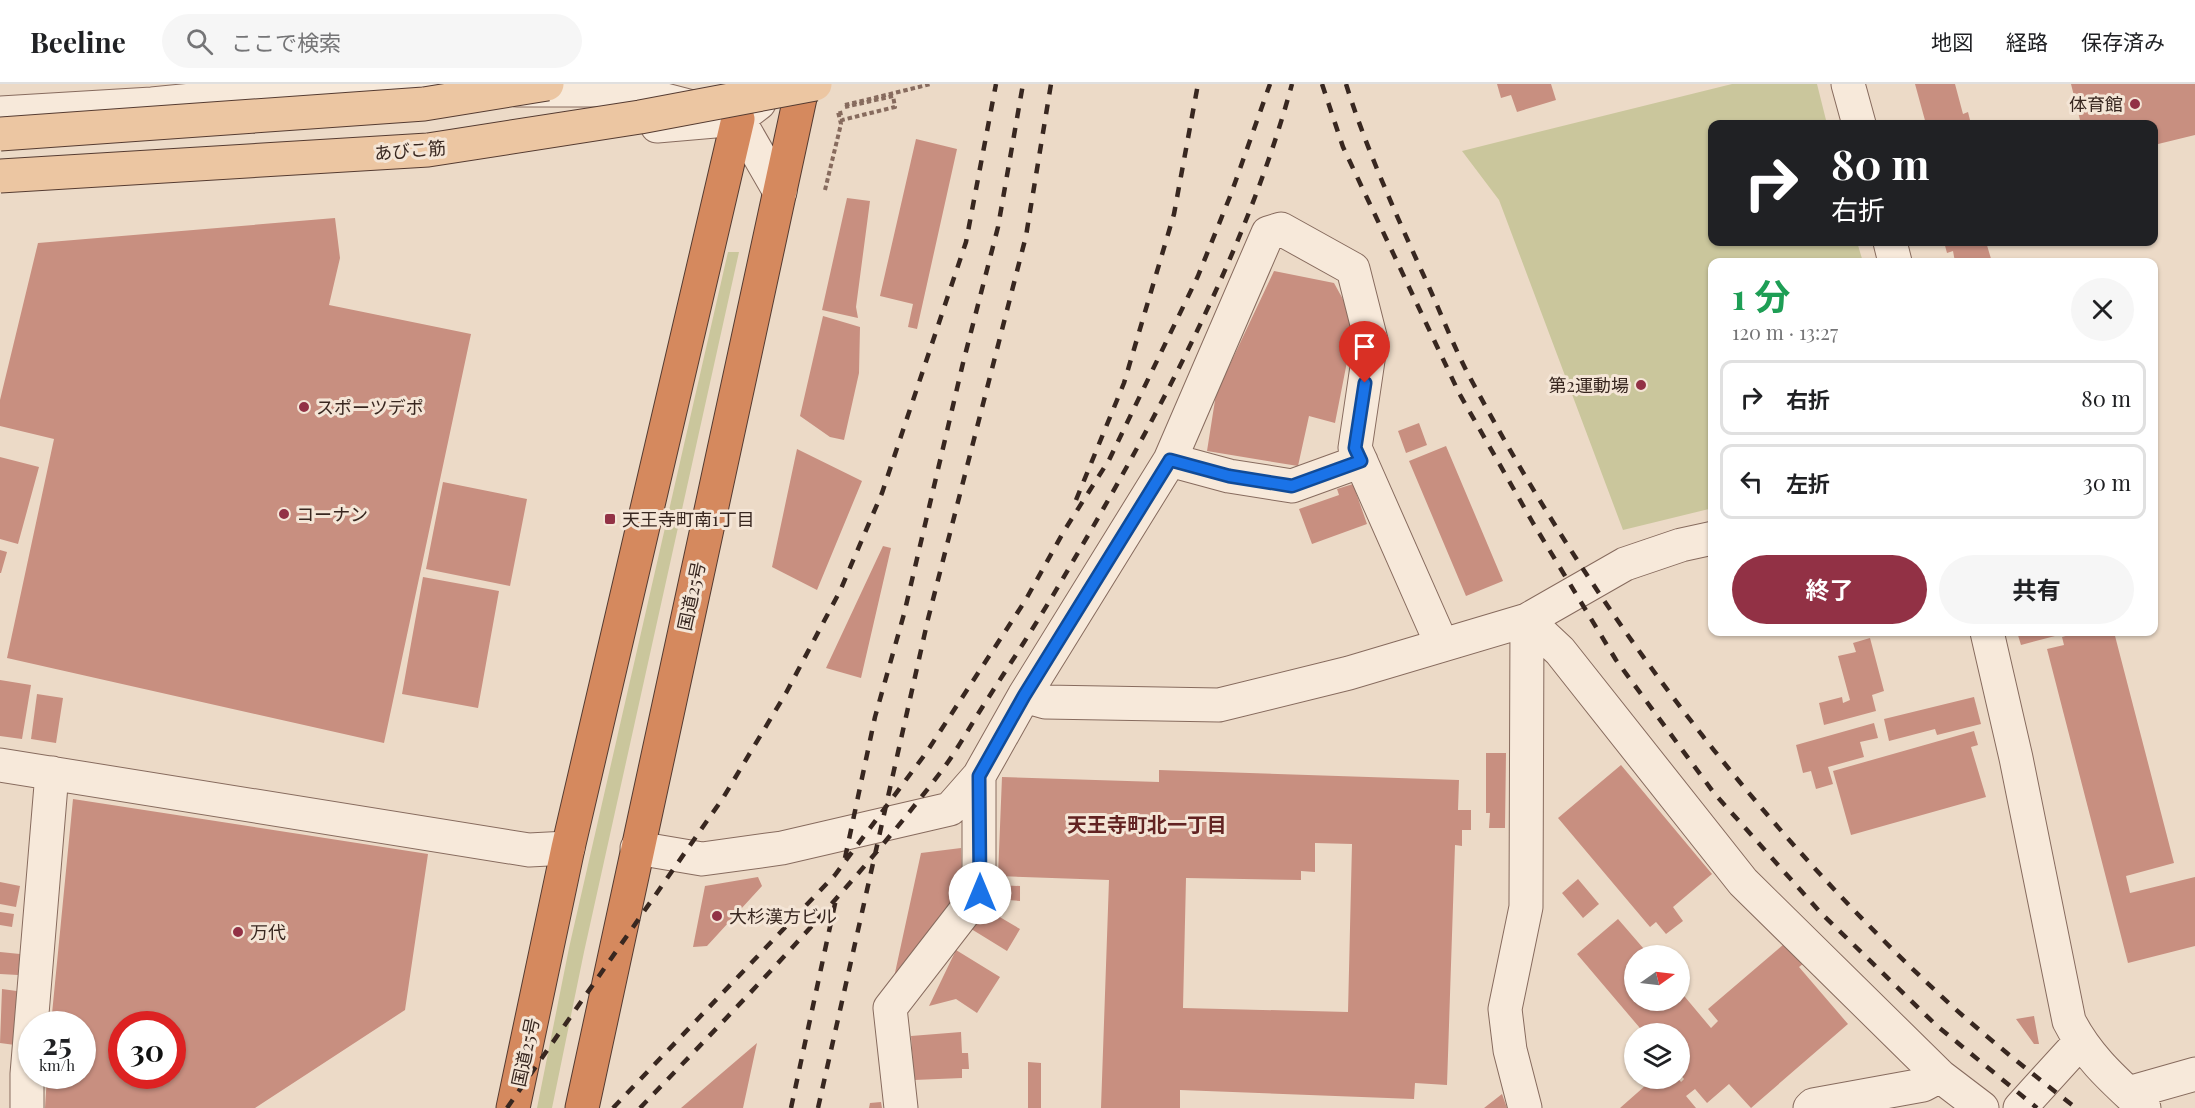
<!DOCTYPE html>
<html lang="ja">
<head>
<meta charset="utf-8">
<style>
  body { margin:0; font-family:"Playfair Display","Noto Sans JP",serif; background:#f6f6f6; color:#202124; height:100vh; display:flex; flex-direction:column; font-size:22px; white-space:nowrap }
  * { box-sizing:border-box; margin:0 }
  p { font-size:20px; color:#757577 }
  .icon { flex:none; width:33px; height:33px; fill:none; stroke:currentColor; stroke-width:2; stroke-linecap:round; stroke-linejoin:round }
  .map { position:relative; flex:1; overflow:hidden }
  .side { position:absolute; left:1708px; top:174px; width:450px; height:378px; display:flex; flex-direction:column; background:#fff; border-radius:12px; box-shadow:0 2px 4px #0004 }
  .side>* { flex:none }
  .top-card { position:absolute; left:1708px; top:36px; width:450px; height:126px; border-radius:12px; box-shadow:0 2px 4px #0004; background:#202124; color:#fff; overflow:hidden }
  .needle { width:39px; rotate:76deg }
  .fabs { position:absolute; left:1624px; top:861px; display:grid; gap:12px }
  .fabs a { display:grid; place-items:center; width:66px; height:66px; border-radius:50%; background:#fff; box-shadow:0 2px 4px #0004; font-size:30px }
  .speed { position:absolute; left:18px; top:927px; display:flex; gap:12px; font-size:30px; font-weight:700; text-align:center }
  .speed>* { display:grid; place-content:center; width:78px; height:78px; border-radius:50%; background:#fff; box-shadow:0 2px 4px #0004; line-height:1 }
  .speed small { font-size:15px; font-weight:400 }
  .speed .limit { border:9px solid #d22; background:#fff; color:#111 }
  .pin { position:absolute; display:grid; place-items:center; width:51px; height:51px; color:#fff; margin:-62px -26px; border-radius:50% 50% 50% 0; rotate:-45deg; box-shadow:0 0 6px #0007 }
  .pin .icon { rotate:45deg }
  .me { position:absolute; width:66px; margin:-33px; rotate:0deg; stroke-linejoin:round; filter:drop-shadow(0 0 4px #0008) }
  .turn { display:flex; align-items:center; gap:21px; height:126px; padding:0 24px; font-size:27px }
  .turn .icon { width:78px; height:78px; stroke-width:2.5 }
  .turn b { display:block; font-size:42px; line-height:51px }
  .round { display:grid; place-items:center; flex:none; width:63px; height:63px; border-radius:32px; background:#f6f6f6 }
  .head { display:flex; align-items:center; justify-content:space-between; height:102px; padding:0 24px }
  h1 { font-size:36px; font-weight:700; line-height:45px; color:#1e9e55 }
  .button { display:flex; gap:12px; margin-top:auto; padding:12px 24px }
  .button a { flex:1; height:69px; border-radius:36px; background:#923145; color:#fff; font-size:24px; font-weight:700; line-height:69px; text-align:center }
  .button a+a { background:#f6f6f6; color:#202124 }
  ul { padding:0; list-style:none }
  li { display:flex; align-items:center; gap:18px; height:75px; margin:0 12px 9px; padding:0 12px; border:3px solid #e0e0e0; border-radius:12px }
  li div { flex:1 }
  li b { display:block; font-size:22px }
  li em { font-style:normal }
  header { display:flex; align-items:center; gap:36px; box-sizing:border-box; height:84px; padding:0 30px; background:#fff; border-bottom:2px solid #e0e0e0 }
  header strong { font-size:28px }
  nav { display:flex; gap:33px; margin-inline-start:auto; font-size:21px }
  .search { width:420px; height:54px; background:#f6f6f6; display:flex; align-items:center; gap:15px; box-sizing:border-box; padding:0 21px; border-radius:33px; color:#757577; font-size:22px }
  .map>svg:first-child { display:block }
  .green { fill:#cac69c }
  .building { fill:#c88f80; fill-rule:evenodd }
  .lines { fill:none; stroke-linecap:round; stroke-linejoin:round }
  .minor-casing { stroke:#876b5e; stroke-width:35 }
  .highway-casing { stroke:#553b31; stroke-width:35 }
  .path { stroke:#876b5e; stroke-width:4; stroke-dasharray:4.5 3; stroke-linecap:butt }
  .minor { stroke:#f7e9da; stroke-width:33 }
  .highway { stroke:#d5895e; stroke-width:33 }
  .rail { stroke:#382720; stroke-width:4.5; stroke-dasharray:10 10; stroke-linecap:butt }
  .major-bridge-casing { stroke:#553b31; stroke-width:35; stroke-linecap:butt }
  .major-bridge { stroke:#ecc6a2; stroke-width:33 }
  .route-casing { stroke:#114b97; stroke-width:15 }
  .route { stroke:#1a73e8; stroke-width:10 }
  .poi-dot { fill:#923145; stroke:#f4e5d6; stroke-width:2 }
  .labels { text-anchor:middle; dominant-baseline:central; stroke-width:6; stroke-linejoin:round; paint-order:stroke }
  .poi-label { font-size:18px; fill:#382720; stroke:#f4e5d6; text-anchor:start }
  .street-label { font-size:18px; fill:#382720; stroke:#f4e5d6 }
  .neighbourhood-label { font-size:20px; font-weight:bold; fill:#622322; stroke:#f4e5d6 }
</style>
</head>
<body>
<header>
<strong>Beeline</strong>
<div class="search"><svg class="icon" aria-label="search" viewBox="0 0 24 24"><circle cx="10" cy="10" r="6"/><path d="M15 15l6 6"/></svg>ここで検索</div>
<nav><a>地図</a><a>経路</a><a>保存済み</a></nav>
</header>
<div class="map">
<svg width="2195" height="1024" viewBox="0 0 2195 1024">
  <rect width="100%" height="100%" fill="#ecdac7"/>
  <!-- green -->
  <path class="green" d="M 1732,0 L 1817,0 L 1827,40 L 1713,40 L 1713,158 L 1857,158 L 1863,178 L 1713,178 L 1713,424 L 1623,446 L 1499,116 L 1462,67 Z
    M 728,168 L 739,168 L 584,868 L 552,1024 L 537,1024 L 569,864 Z"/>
  <!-- building -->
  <path class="building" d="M 1497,0 L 1551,0 L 1556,16 L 1517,28 L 1511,11 L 1501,14 Z
    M 1915,0 L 1955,0 L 1963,30 L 1968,28 L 1971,40 L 1926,40 Z
    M 2071,0 L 2195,0 L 2195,51 L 2154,61 L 2154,40 L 2081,40 Z
    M 916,55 L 957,65 L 917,245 L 908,243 L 913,220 L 880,212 Z
    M 847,114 L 870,117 L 856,223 L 858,234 L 822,226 Z
    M 335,134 L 340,174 L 329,221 L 471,250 L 384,659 L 7,574 L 54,355 L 0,342 L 0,316 L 38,159 Z
    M 1944,158 L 1986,158 L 1992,178 L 1955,178 L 1953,167 L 1947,169 Z
    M 1274,187 L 1334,199 L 1355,237 L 1335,339 L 1309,332 L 1298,382 L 1207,367 L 1216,310 Z
    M 823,232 L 860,243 L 859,289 L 844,356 L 830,353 L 800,332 Z
    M 1419,339 L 1427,361 L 1406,369 L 1398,347 Z
    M 1446,362 L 1503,497 L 1466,512 L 1409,377 Z
    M 797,365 L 862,397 L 817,506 L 772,483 Z
    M 0,373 L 39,383 L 18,460 L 0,455 Z
    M 443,398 L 527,415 L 510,502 L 426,485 Z
    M 1353,400 L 1367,440 L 1312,460 L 1299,425 L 1339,411 L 1337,405 Z
    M 883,462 L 891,464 L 861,594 L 826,584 Z
    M 0,466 L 7,468 L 1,489 L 0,489 Z
    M 423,493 L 499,507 L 478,624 L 402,610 Z
    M 2017,548 L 2054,548 L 2055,552 L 2021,561 Z
    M 2072,548 L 2114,548 L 2174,779 L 2126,792 L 2130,809 L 2195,793 L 2195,862 L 2128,879 L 2047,565 L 2064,561 L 2062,553 L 2073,550 Z
    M 1870,554 L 1884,607 L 1872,611 L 1876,627 L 1824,641 L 1819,619 L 1842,613 L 1843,619 L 1850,616 L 1838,572 L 1856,568 L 1853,559 Z
    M 0,596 L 31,601 L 22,655 L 0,652 Z
    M 37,610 L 63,614 L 56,659 L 31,655 Z
    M 1974,613 L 1981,640 L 1937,651 L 1935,645 L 1889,657 L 1884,635 Z
    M 1874,639 L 1878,654 L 1860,658 L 1864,673 L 1828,683 L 1833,700 L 1816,705 L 1811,687 L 1803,689 L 1796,661 Z
    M 1974,647 L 1978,661 L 1971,663 L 1986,713 L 1851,751 L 1833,687 Z
    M 1486,669 L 1506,669 L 1505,744 L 1489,744 L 1490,729 L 1486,729 Z
    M 1621,681 L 1712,790 L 1673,823 L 1683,837 L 1666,850 L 1656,838 L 1650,843 L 1558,734 Z
    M 1159,686 L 1459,696 L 1458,726 L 1471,726 L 1471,746 L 1462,746 L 1462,762 L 1455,761 L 1447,1001 L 1415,999 L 1414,1015 L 1180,1006 L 1180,1024 L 1101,1024 L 1109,796 L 998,792 L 1002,693 L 1159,698 ZM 1315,759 L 1352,760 L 1348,928 L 1183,924 L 1186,794 L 1301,796 L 1301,787 L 1315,788 Z
    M 73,715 L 428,770 L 405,926 L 255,1024 L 45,1024 L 47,992 L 82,992 L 82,940 L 51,940 ZM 122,940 L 172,940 L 172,992 L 122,992 Z
    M 961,764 L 963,820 L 893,898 L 921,769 Z
    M 758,793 L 762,802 L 707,862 L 693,863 L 705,802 Z
    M 1578,795 L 1599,820 L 1583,834 L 1562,809 Z
    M 0,798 L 20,802 L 16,823 L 0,820 Z
    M 996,801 L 1020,802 L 1020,817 L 995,815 Z
    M 981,822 L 1020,845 L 1007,867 L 968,843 Z
    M 0,828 L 14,830 L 12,843 L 0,841 Z
    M 1618,835 L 1650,872 L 1635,872 L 1635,916 L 1680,916 L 1680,907 L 1711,944 L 1718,937 L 1708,925 L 1784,860 L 1809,875 L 1799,883 L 1848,940 L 1751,1024 L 1729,1000 L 1707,1019 L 1695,1005 L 1686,1012 L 1696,1024 L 1620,1024 L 1654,994 L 1678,994 L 1681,998 L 1684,995 L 1680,990 L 1680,950 L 1645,950 L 1577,870 Z
    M 956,866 L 1000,893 L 977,929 L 956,915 L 929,922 Z
    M 0,868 L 20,870 L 18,891 L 0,890 Z
    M 2,905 L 24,908 L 15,961 L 0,959 Z
    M 2034,932 L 2039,960 L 2034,960 L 2016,935 Z
    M 961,948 L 962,969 L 968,969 L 969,985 L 962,985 L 962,994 L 914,996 L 911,952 Z
    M 757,959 L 743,1024 L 681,1024 Z
    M 1028,978 L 1041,979 L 1041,1024 L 1028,1024 Z
    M 1502,1010 L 1507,1024 L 1484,1024 Z
    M 881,1018 L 882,1024 L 869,1024 L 870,1019 Z"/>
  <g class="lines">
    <!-- minor casing -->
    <g class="minor-casing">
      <path id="minor" d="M 1848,0 L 1859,40
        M 517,6 L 627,6 L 738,35 L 780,108
        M 281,7 L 423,6
        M 0,29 L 152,20 L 281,7 L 303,2
        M 657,42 L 738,35 L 759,19
        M 1890,158 L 1895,178
        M 1170,376 L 1229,392 L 1292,402 L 1361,377
        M 1987,548 L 2016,674 L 2069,937 C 2087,973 2115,997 2144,1024
        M 1442,561 L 1355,364 L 1371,256 L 1353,185 L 1281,145 L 1268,149 L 1170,376 L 1024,612 L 1045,618 L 1219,621 L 1349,589 L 1527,536 L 1560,567 L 1743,798 L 1940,992 L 1982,1024
        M 0,681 L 529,766 L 568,764
        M 637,764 L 702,775 L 782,764 L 950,725 L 979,692 L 1024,612
        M 2128,1009 L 2195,990
        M 27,1024 L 27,990 L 52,689
        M 901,1024 L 890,924 L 979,809 L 979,692
        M 1525,1024 L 1510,966 L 1505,925 L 1526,823 L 1527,536 L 1625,480 L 1681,461 L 1713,454
        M 1810,1024 L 1813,1021 L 1923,1001 L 1940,992
        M 2020,1024 L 2080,958"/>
    </g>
    <!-- highway casing -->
    <g class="highway-casing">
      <path id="highway" d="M 513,1024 L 568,764 L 738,35
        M 582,1024 L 803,0"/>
    </g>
    <!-- path -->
    <path class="path" d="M 845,21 L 931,0
      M 840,27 L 842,36 L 895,23 L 893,12 L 845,23
      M 825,106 L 841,40 L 838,28"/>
    <!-- minor -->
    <use href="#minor" class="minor"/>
    <!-- highway -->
    <use href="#highway" class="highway"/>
    <!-- rail -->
    <path class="rail" d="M 1322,0 L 1343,63 L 1459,309 L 1533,439 L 1616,576 L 1714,709 L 1820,828 L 1936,941 L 2037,1024
      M 1346,0 C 1366,64 1395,128 1423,190 C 1440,226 1454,265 1474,301 C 1597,531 1759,745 1952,922 C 1992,958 2034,991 2076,1024
      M 1076,416 L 1124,299 L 1174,130 L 1198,0
      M 845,774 L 875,633 L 904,530 L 963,279 L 998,143 L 1023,0
      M 507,1024 L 723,714 L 786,609 L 840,507 L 882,409 L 966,158 L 996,0
      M 613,1024 L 835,791 L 926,669 L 1025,517 L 1064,447 L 1109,376 L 1198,192 L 1231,110 L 1270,0
      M 640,1024 C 744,916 849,808 940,689 C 956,668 969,644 983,622 C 1010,580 1037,539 1062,496 C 1151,345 1246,170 1292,0
      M 791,1024 L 836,815
      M 818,1024 L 928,535 L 1026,152 L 1051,0"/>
    <!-- major-bridge casing -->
    <g class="major-bridge-casing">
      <path id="major-bridge" d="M 0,50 L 424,20 L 547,0
        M 0,92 L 428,66 L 640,33 L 815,0"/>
    </g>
    <!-- major-bridge -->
    <use href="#major-bridge" class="major-bridge"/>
  </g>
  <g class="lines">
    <!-- route casing -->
    <g class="route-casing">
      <path id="route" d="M 980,809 L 979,692 L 1024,612 L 1170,376 L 1229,392 L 1292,402 L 1361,377 L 1355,364 L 1365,299"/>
    </g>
    <!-- route -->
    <use href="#route" class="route"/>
  </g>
  <!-- markers -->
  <g class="poi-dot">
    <circle cx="2135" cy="20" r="6"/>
    <circle cx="1641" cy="301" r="6"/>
    <circle cx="304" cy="323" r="6"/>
    <circle cx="284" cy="430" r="6"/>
    <rect x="604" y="429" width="12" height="12" rx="3"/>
    <circle cx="717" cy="832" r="6"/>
    <circle cx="238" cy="848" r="6"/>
  </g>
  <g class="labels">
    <!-- poi labels -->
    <g class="poi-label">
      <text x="2123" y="20" text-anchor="end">体育館</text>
      <text x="1629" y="301" text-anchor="end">第2運動場</text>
      <text x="316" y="323">スポーツデポ</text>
      <text x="296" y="430">コーナン</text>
      <text x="622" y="435">天王寺町南1丁目</text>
      <text x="729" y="832">大杉漢方ビル</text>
      <text x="250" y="848">万代</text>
    </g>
    <!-- street labels -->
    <g class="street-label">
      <text transform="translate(410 66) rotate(-5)">あびこ筋</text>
      <text transform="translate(691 512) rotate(-78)">国道25号</text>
      <text transform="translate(525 968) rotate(-78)">国道25号</text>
    </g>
    <!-- neighbourhood labels -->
    <g class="neighbourhood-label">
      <text x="1147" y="739">天王寺町北一丁目</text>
    </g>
  </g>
</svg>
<div class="fabs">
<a><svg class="needle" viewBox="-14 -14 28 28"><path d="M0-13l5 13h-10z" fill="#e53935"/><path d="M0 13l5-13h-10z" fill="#757577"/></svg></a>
<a><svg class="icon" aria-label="layers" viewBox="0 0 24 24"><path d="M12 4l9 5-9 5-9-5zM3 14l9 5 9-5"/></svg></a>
</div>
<div class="speed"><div>25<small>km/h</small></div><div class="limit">30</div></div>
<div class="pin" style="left:1365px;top:299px;background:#d93025"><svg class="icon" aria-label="arrive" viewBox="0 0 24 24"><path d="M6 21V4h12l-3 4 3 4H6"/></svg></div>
<svg class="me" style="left:980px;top:809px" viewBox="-20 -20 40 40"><circle r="19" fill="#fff"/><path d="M0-13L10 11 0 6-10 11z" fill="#1a73e8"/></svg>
<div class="top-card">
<div class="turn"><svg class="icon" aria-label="right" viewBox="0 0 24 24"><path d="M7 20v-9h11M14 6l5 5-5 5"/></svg><div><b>80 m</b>右折</div></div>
</div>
<section class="side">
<div class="head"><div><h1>1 分</h1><p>120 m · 13:27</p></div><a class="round"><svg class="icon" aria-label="close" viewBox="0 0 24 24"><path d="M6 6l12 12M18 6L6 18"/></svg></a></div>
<ul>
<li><svg class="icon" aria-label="right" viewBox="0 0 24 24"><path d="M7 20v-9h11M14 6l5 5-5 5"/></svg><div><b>右折</b></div><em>80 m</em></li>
<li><svg class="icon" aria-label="left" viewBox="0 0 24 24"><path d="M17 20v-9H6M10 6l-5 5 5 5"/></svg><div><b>左折</b></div><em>30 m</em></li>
</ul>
<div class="button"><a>終了</a><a>共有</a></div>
</section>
</div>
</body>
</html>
